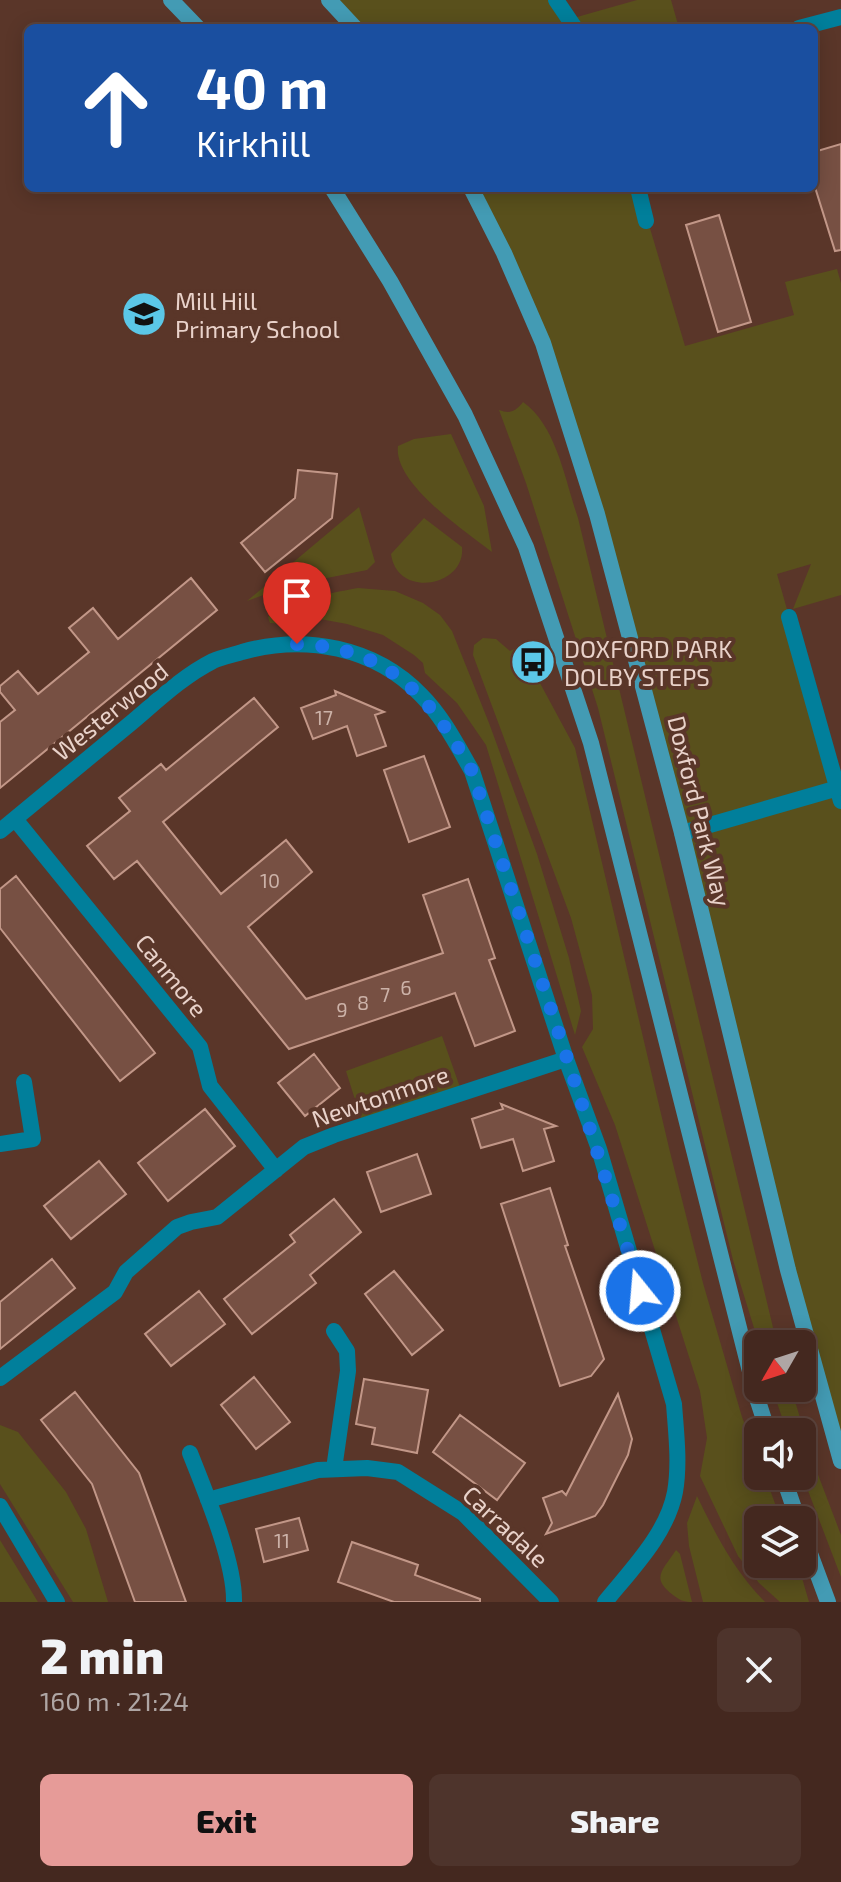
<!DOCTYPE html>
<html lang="en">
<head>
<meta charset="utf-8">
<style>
  body { margin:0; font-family:"Exo 2",sans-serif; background:#4e342c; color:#f1f3f6; height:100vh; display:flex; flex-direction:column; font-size:30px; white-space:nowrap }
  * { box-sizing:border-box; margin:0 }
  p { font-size:26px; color:#afa6a4 }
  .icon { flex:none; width:44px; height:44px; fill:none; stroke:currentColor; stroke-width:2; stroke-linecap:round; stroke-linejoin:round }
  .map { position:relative; height:1602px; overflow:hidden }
  .details { display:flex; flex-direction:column; background:#44281f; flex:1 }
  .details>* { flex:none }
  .guide { position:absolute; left:24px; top:24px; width:794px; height:168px; border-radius:12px; box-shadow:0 4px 20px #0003,0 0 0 2px #5c443d; background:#1a4fa0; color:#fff; overflow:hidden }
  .needle { width:52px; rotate:231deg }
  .fabs { position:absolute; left:744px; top:1330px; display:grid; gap:16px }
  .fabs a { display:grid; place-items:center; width:72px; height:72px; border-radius:12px; background:#44281f; box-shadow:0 4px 20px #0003,0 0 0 2px #5c443d; font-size:40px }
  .pin { position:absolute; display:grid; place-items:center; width:68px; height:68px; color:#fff; margin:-82px -34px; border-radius:50% 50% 50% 0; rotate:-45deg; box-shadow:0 0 8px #0007 }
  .pin .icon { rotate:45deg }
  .me { position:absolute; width:88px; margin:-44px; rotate:343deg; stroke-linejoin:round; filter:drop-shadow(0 0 6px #0008) }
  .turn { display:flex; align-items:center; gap:28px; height:168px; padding:0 40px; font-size:36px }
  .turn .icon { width:104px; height:104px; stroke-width:2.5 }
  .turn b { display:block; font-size:56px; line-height:68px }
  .round { display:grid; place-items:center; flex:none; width:84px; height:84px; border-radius:12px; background:#4e342c }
  .headline { display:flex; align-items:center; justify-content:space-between; height:136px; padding:0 40px }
  h1 { font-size:48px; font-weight:800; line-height:60px }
  .cta { display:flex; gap:16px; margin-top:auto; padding:16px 40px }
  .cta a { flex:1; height:92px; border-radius:12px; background:#e69b98; color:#111; font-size:32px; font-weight:800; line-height:92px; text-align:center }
  .cta a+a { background:#4e342c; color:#f1f3f6 }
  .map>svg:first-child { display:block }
  .green { fill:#59501c }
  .building { fill:#775043; stroke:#c29788; stroke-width:2 }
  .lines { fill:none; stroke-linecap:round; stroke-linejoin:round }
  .minor { stroke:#017f9b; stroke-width:16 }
  .secondary { stroke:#439bb4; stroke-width:16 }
  .route { stroke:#1a73e8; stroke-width:14; stroke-dasharray:0 25.2 }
  .labels { text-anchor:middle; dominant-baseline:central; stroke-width:8; stroke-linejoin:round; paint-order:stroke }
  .number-label { font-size:20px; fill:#ccb2a8 }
  .poi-label { font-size:24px; fill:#e9d2ca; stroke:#5a3629; text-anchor:start }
  .street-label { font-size:24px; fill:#e9d2ca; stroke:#5a3629 }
</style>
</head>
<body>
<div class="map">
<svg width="841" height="1602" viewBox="0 0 841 1602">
  <rect width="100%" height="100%" fill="#5a3629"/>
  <!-- green -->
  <path class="green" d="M 329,0 L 556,0 L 570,19 L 637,0 L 671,0 L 679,28 L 355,28 Z
    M 471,188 L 638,188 L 685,346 L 794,315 L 785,282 L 837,269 L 841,283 L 841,595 L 793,609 L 811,564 L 777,574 L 841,801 L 841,1461 L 682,833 L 543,343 Z
    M 523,402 C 557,426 565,481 578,518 L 777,1344 L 759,1344 L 733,1260 L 598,708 L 526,483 L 499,410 C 510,414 515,412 523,402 Z
    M 451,434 L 484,506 L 492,552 C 465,531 393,483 398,446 L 414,439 Z
    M 359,507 L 375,562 L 367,570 L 287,586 L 247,601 Z
    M 424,518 L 462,547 C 466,587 397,599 391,554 Z
    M 358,588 L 395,591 L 423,603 L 440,615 L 452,631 L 489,723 L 537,854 L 569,958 L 581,1011 L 575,1035 L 486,745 L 457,703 L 425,673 L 423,663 L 414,655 L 383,635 L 347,624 L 309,617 L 301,625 L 270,623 L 268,617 C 294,599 327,594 358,588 Z
    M 483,638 L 496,639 L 510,651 L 524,644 L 534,672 L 575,748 L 670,1152 L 703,1283 L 742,1417 L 758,1459 L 758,1476 L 765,1476 L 781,1520 L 758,1520 L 758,1564 L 798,1564 L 809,1602 L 780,1602 L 759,1583 L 738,1556 L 700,1476 L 707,1438 L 700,1391 L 615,1125 L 582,1047 L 593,1029 L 592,995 L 571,918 L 473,655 L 474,645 Z
    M 442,1036 L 462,1093 L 363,1125 L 346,1071 Z
    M 772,1388 L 791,1388 L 814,1464 L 841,1535 L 841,1577 L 802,1475 L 802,1432 L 787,1432 Z
    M 0,1425 L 18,1432 L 66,1492 L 86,1529 L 108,1602 L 73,1602 L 0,1484 Z
    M 697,1496 C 717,1537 733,1569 765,1602 L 703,1602 L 689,1546 L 687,1523 Z
    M 0,1540 L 38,1602 L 0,1602 Z
    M 676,1550 L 680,1554 L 692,1602 C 683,1602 680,1600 673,1595 C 650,1578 663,1570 676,1550 Z"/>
  <!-- building -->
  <path class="building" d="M 841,144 L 841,250 L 835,251 L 814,184 L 814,152 Z
    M 719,215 L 751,322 L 718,332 L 686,225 Z
    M 298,470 L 337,474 L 332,518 L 265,572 L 241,543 L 295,498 Z
    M 191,578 L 217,610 L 0,788 L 0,722 L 15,710 L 0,692 L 0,686 L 18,671 L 38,694 L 89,652 L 69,628 L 93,608 L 118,639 Z
    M 335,691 L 384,712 L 375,715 L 386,746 L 357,756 L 347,726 L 313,739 L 301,708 L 336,695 Z
    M 254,698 L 278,727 L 163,822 L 221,894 L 286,840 L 312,872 L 248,927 L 306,999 L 443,953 L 423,895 L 468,879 L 495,958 L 489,960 L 515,1031 L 475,1046 L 455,993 L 289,1049 L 137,861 L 114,879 L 87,846 L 130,811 L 119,798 L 161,764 L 166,770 Z
    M 424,756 L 450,827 L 409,842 L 384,770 Z
    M 16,876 L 155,1053 L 120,1081 L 0,928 L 0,889 Z
    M 314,1054 L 340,1088 L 305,1116 L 278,1083 Z
    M 501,1104 L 556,1126 L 544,1129 L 554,1161 L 523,1171 L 513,1139 L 481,1148 L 472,1119 L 503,1109 Z
    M 205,1109 L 235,1146 L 168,1201 L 138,1163 Z
    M 417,1154 L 431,1194 L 381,1212 L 367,1172 Z
    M 99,1161 L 126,1194 L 71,1239 L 44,1206 Z
    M 550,1188 L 568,1245 L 565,1246 L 604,1359 L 591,1376 L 560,1386 L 501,1204 Z
    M 334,1199 L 361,1232 L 310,1275 L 316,1283 L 252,1334 L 224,1299 L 295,1242 L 290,1235 Z
    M 52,1259 L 75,1288 L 0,1349 L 0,1302 Z
    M 394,1271 L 443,1330 L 412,1355 L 365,1294 Z
    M 199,1291 L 225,1324 L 171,1366 L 145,1334 Z
    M 254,1377 L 290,1422 L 256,1449 L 221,1405 Z
    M 364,1379 L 428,1390 L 417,1453 L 372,1444 L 375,1428 L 356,1424 Z
    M 75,1392 L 139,1473 L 186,1602 L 135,1602 L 92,1484 L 41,1420 Z
    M 618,1394 L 632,1439 L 628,1455 L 603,1505 L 595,1516 L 546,1534 L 552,1523 L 543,1498 L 562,1491 L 566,1495 Z
    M 460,1415 L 525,1463 L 497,1500 L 433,1452 Z
    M 299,1518 L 308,1550 L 264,1562 L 256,1529 Z
    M 352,1542 L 418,1565 L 415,1575 L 480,1599 L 480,1602 L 394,1602 L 338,1582 Z"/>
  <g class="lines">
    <!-- minor -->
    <path class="minor" d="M 556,0 L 575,28
      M 799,28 L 841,17
      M 638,188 L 646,221
      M 789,617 L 841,801
      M 15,819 L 200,1047 L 210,1086 L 276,1170
      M 0,831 C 44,795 87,759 131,723 C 156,702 183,676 213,661 C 222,657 233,655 242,652 C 305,634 375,647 421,695 C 443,717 457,745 472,771 L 566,1059 L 599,1149 L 674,1404 C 676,1432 680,1463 675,1492 C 667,1534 631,1570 605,1602
      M 682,833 L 838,788
      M 0,1144 L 33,1139 L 24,1082
      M 334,1331 L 347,1351 L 348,1371 L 334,1469
      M 0,1378 L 115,1292 L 126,1272 L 177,1227 L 191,1222 L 217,1217 L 304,1147 L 334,1135 L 566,1059
      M 190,1453 C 205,1491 235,1562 234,1602
      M 208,1500 L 318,1470 L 367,1468 L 398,1472 L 463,1513 L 551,1602
      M 0,1506 L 57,1602"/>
    <!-- secondary -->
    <path class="secondary" d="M 171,0 L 198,28
      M 329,0 L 355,28
      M 332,188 L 390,281 L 465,415 L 526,547 L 591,743 L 756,1395 L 768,1432
      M 471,188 L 504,253 L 543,343 L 597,514 L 682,833 L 788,1270 L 841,1461
      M 783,1476 L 798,1520
      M 802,1532 L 828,1602"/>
  </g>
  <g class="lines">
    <!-- route -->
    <path class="route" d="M 297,644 C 390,648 429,696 472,771 C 529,944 588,1116 640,1291"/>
  </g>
  <!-- icons -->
  <defs>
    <g id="school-disc" transform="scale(2.3)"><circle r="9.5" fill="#5bc7e7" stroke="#5a3629"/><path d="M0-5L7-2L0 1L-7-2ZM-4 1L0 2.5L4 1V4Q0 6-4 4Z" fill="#111"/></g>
    <g id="bus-disc" transform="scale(2.3)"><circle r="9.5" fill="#5bc7e7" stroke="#5a3629"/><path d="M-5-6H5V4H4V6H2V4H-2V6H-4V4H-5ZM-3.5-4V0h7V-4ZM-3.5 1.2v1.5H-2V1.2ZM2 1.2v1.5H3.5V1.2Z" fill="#111"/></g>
  </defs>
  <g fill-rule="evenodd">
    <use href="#school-disc" x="144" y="314"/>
    <use href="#bus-disc" x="533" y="662"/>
  </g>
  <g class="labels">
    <!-- number labels -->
    <g class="number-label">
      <text x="324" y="717">17</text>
      <text x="270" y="880">10</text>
      <text x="406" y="987">6</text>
      <text x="385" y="994">7</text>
      <text x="363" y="1002">8</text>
      <text x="342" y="1009">9</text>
      <text x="282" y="1540">11</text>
    </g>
    <!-- poi labels -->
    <g class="poi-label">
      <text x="175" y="300">Mill Hill<tspan x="175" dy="28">Primary School</tspan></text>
      <text x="564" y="648">DOXFORD PARK<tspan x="564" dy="28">DOLBY STEPS</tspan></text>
    </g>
    <!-- street labels -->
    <g class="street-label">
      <text transform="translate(110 711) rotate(-39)">Westerwood</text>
      <text transform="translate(700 811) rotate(76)">Doxford Park Way</text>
      <text transform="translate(172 975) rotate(51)">Canmore</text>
      <text transform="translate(380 1096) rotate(-19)">Newtonmore</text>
      <text transform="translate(506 1526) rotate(43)">Carradale</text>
    </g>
  </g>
</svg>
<div class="fabs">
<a><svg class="needle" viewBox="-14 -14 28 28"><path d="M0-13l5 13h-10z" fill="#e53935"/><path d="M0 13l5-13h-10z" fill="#afa6a4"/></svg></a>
<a><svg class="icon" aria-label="sound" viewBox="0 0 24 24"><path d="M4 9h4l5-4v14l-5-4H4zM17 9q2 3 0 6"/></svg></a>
<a><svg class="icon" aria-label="layers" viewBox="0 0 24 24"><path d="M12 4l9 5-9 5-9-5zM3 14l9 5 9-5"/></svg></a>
</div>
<div class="pin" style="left:297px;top:644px;background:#d93025"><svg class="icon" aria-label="arrive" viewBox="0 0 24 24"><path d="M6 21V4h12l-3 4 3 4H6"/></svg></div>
<svg class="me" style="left:640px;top:1291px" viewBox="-20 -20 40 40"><circle r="17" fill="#1a73e8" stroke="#fff" stroke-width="3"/><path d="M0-11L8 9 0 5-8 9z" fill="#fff"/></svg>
<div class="guide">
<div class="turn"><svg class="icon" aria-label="ahead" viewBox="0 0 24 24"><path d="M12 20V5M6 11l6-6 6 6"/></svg><div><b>40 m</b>Kirkhill</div></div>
</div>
</div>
<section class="details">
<div class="headline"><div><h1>2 min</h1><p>160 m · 21:24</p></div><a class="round"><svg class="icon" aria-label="close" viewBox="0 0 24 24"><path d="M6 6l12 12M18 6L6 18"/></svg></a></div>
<div class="cta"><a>Exit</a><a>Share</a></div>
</section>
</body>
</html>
